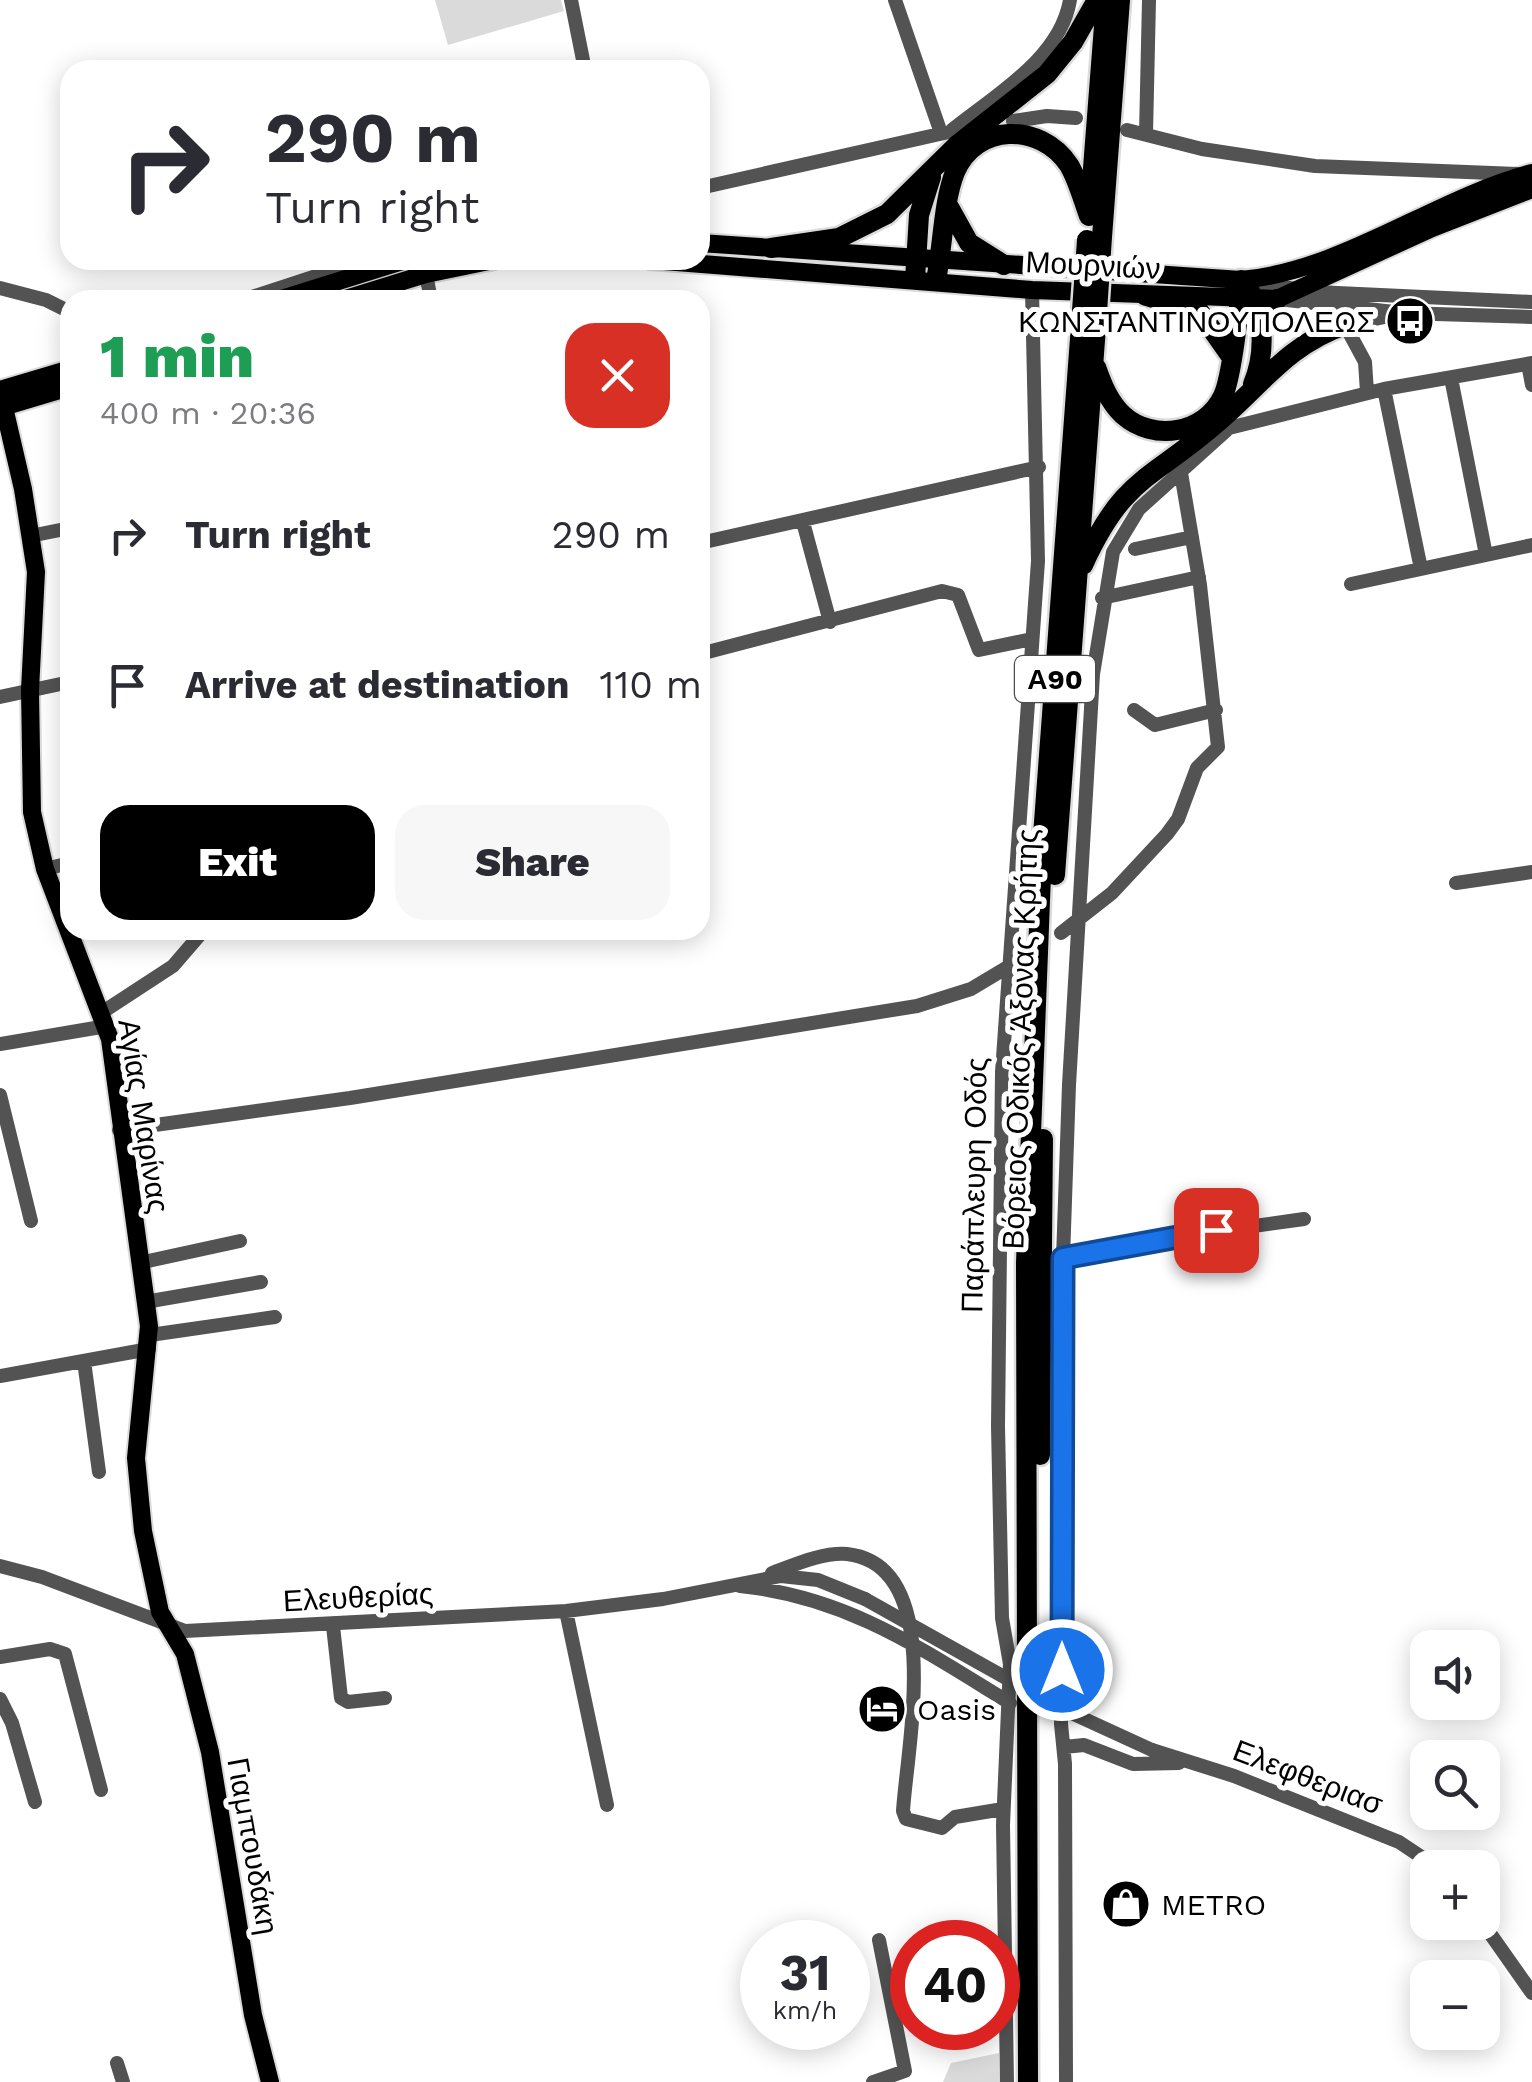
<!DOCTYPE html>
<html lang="en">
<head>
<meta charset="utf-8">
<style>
  body { margin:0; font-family:"Work Sans",sans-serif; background:#f7f7f7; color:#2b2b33; height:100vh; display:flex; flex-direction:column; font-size:38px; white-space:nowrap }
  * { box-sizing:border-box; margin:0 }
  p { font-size:32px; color:#7c7c81 }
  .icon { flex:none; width:55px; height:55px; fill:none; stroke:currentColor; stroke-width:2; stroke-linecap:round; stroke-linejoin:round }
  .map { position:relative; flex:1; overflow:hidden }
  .drawer { position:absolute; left:60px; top:290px; width:650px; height:650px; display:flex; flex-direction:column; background:#fff; border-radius:30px; box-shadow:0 5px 25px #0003 }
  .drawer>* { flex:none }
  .hud { position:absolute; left:60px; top:60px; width:650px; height:210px; border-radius:30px; box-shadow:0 5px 25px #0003; background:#fff; color:#2b2b33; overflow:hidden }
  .buttons { position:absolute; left:1410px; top:1630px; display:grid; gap:20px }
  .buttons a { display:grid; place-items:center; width:90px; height:90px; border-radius:20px; background:#fff; box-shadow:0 5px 25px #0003; font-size:50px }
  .speed { position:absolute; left:740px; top:1920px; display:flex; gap:20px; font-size:50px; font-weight:700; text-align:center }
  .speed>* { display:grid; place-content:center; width:130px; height:130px; border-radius:50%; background:#fff; box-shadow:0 5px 25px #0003; line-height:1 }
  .speed small { font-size:25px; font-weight:400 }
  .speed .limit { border:15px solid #d22; background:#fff; color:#111 }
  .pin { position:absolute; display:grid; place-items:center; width:85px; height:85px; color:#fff; margin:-42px; border-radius:20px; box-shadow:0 5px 15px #0006 }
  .me { position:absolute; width:110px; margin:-55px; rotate:0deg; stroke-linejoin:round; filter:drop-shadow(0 0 8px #0008) }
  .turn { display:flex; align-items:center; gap:35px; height:210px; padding:0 40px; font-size:45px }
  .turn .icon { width:130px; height:130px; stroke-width:2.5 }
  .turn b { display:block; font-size:70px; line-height:85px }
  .round { display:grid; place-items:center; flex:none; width:105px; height:105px; border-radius:30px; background:#f7f7f7 }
  .headline { display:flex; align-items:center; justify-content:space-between; height:170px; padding:0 40px }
  h1 { font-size:60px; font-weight:800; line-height:75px; color:#1e9e55 }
  .cta { display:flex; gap:20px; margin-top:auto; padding:20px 40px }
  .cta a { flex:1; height:115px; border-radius:30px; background:#000; color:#fff; font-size:40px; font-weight:800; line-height:115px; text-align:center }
  .cta a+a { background:#f7f7f7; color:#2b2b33 }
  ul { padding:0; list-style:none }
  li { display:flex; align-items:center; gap:30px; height:150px; padding:0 40px }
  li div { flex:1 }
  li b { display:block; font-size:38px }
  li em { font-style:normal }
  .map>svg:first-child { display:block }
  .green { fill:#dadada }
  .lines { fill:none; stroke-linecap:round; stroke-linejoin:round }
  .major-casing { stroke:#dbdbdb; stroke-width:22 }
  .highway-casing { stroke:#dbdbdb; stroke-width:25 }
  .minor { stroke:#535353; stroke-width:14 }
  .major { stroke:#000; stroke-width:18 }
  .highway { stroke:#000; stroke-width:20 }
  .highway-bridge-casing { stroke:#dbdbdb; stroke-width:25; stroke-linecap:butt }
  .minor-bridge { stroke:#535353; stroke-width:14 }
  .highway-bridge { stroke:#000; stroke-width:20 }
  .route-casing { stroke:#114b97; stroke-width:25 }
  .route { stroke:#1a73e8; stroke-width:18 }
  .labels { text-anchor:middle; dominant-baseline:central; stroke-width:10; stroke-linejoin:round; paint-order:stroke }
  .shield { fill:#fff; stroke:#4c4c4c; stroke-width:2.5 }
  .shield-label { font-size:28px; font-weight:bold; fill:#000 }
  .street-label { font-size:30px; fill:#000; stroke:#fff }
  .poi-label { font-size:30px; fill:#000; stroke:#fff; text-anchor:start }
</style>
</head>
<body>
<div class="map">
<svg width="1532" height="2082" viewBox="0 0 1532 2082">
  <rect width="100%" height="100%" fill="#fff"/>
  <!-- green -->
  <path class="green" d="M 435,0 L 561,0 L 564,11 L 448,45 Z
    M 999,2053 L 1000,2082 L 943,2082 L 951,2063 Z"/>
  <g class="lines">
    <!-- major casing -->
    <g class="major-casing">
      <path id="major" d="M 700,243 L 1241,280 C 1343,271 1434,199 1532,173
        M 651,260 L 1032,290 L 1277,299 L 1432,228 L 1532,189
        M 278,300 L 406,260
        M 342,300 L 426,274 L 494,260
        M 0,390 L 23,489 L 36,572 L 30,690 L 32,812 L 45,869 L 110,1039 L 149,1326 L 136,1458 L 143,1531 L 160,1612 L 185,1654 L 210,1752 L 253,2015 L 270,2082
        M 0,390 L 70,369
        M 0,408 L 70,387"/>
    </g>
    <!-- highway casing -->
    <g class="highway-casing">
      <path id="highway" d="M 949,207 L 969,243 L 1004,265
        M 1090,207 L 1106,0
        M 1102,237 L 1120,0
        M 771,248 L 839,238 L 887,214 L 957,145 L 1047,74 L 1073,42 L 1097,0
        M 915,279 L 919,215 L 931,177
        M 936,280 C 943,247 943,202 955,172 C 976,123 1040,122 1069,165 C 1078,180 1083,200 1089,216
        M 1241,280 C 1266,306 1266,353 1253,384
        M 1146,296 L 1199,311 L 1230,355
        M 1261,325 L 1277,299
        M 1096,367 C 1102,384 1109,402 1123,415 C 1153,442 1205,434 1223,396 C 1232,376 1240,304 1241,280
        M 1083,565 C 1124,475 1152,480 1218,422 C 1262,384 1289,344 1345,325
        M 1055,875 L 1096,327
        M 1040,1455 L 1043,1139
        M 1028,2082 L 1026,1263 L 1042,849 L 1081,325"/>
    </g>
    <!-- minor -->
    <path class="minor" d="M 571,0 L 585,70
      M 895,0 L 941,133
      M 1013,121 L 1047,116 L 1076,118
      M 952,130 C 995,95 1060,59 1070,0
      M 1127,130 L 1202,149 L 1315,166 L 1517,174
      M 1146,134 L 1149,0
      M 700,188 L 962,129
      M 426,274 L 431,300
      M 1249,282 L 1316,292 L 1532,302
      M 0,288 L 46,300 L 70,312
      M 1278,299 L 1403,313 L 1532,317
      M 243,300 L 365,260
      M 1528,364 L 1532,385
      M 1451,378 L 1486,555
      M 1384,389 L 1421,569
      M 1367,392 L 1365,362 L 1345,325 L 1385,317
      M 803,522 L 830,622
      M 30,536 L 70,528
      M 700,543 L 1039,467
      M 1135,549 L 1192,537
      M 1351,584 L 1532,545
      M 1102,598 L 1199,577
      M 700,654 L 942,591 L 958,595 L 979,650 L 1032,639
      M 0,697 L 70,682
      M 1134,710 L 1155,725 L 1216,710
      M 45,869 L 70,863
      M 1456,883 L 1532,872
      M 1061,933 L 1112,893 L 1167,834 L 1178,819 L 1197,768 L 1218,747 L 1200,585 L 1181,473
      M 101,1013 L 173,966 L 204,930
      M 0,1044 L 107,1026
      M 0,1095 L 31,1221
      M 119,1130 L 350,1098 L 917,1006 L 971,989 L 1026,956
      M 1063,1258 L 1139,1242 L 1304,1219
      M 139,1263 L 240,1241
      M 145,1302 L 261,1282
      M 150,1335 L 275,1317
      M 84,1361 L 99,1472
      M 0,1376 L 149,1349
      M 0,1566 L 42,1577 L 185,1631 L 566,1611 L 663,1599 L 781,1576 L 818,1580 L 865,1599
      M 772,1573 C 794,1565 823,1552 847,1554 C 946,1565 907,1746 903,1811 L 906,1819 L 942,1828 L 955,1817 L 1003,1809
      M 740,1586 C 847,1597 920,1648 1010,1703
      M 566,1611 L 607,1805
      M 333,1626 L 341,1698 L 348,1702 L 385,1698
      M 0,1657 L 50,1649 L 65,1654 L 101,1790
      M 0,1699 L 12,1723 L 35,1802
      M 1064,1747 L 1084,1745 L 1133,1764 L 1179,1763
      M 1152,1750 L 1234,1776 L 1399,1842 L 1438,1868
      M 1482,1922 L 1532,1993
      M 894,2006 L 912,1985
      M 117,2063 L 123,2082
      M 873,2082 L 905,2071 L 879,1940
      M 1007,2082 L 1003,1825 L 1010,1664 L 1002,1618 L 998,1426 L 1002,1072 L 1038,561 L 1032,290
      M 1066,2082 L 1065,1764 L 1061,1724 L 1063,1258 L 1069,1085 L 1093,674 L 1113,552 L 1139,509 L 1229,428 L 1384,389 L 1532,363"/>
    <!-- major -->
    <use href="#major" class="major"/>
    <!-- highway -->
    <use href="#highway" class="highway"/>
    <!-- highway-bridge casing -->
    <g class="highway-bridge-casing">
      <path id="highway-bridge" d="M 1081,325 L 1087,240
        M 1096,327 L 1102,237"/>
    </g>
    <!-- minor-bridge -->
    <path class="minor-bridge" d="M 865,1599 L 1056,1706 L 1152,1750"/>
    <!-- highway-bridge -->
    <use href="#highway-bridge" class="highway-bridge"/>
  </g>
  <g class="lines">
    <!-- route casing -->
    <g class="route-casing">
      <path id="route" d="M 1062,1670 L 1063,1258 L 1216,1230"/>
    </g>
    <!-- route -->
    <use href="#route" class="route"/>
  </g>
  <!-- icons -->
  <defs>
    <g id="bus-disc" transform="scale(2.5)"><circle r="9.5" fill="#000" stroke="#fff"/><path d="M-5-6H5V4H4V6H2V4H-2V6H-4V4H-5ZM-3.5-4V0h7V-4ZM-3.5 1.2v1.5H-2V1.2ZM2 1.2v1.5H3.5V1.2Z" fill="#fff"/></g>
    <g id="hotel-disc" transform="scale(2.5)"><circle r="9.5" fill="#000" stroke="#fff"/><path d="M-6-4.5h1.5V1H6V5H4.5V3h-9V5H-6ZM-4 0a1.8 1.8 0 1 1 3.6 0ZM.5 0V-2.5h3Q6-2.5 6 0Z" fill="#fff"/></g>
    <g id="shop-disc" transform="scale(2.5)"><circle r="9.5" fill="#000" stroke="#fff"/><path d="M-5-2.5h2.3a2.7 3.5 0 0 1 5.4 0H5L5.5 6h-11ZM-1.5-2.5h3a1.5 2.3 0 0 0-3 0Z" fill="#fff"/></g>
  </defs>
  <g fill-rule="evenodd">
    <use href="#bus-disc" x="1410" y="321"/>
    <use href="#hotel-disc" x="882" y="1709"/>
    <use href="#shop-disc" x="1126" y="1904"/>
  </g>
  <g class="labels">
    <!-- shield labels -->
    <rect class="shield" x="1015" y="656" width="80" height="46" rx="8"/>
    <g class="shield-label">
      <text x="1055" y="679">Α90</text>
    </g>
    <!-- street labels -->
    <g class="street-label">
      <text transform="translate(1093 265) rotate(3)">Μουρνιών</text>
      <text transform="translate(1020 1039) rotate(-88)">Βόρειος Οδικός Άξονας Κρήτης</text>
      <text transform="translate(144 1116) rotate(81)">Αγίας Μαρίνας</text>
      <text transform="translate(974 1185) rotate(-89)">Παράπλευρη Οδός</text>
      <text transform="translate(358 1597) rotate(-3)">Ελευθερίας</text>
      <text transform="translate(1308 1777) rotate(21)">Ελεφθεριασ</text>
      <text transform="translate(253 1846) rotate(80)">Γιαμπουδάκη</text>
    </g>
    <!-- poi labels -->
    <g class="poi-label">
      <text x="1375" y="321" text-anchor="end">ΚΩΝΣΤΑΝΤΙΝΟΥΠΟΛΕΩΣ</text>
      <text x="917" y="1709">Oasis</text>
      <text x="1161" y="1904">METRO</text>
    </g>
  </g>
</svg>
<div class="buttons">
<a><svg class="icon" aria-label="sound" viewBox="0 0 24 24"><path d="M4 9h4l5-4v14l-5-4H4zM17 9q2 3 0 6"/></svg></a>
<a><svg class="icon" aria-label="search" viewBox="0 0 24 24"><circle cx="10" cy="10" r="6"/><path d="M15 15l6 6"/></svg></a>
<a>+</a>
<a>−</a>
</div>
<div class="speed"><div>31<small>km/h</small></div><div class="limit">40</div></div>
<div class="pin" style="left:1216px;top:1230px;background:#d93025"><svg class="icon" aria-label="arrive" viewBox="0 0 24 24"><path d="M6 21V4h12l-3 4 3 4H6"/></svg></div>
<svg class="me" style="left:1062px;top:1670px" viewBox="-20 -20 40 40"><circle r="17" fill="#1a73e8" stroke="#fff" stroke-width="3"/><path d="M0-11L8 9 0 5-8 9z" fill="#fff"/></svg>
<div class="hud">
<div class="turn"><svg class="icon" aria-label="right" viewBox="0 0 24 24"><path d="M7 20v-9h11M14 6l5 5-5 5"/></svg><div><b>290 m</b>Turn right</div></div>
</div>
<section class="drawer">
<div class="headline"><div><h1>1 min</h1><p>400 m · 20:36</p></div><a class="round" style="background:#d93025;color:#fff"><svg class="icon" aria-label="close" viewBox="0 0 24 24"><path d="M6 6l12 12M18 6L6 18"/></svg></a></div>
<ul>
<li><svg class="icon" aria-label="right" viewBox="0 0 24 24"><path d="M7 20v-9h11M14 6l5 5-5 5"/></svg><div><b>Turn right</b></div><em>290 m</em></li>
<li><svg class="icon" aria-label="arrive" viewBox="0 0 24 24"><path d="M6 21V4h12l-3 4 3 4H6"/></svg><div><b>Arrive at destination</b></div><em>110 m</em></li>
</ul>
<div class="cta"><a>Exit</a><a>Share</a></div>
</section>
</div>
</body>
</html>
